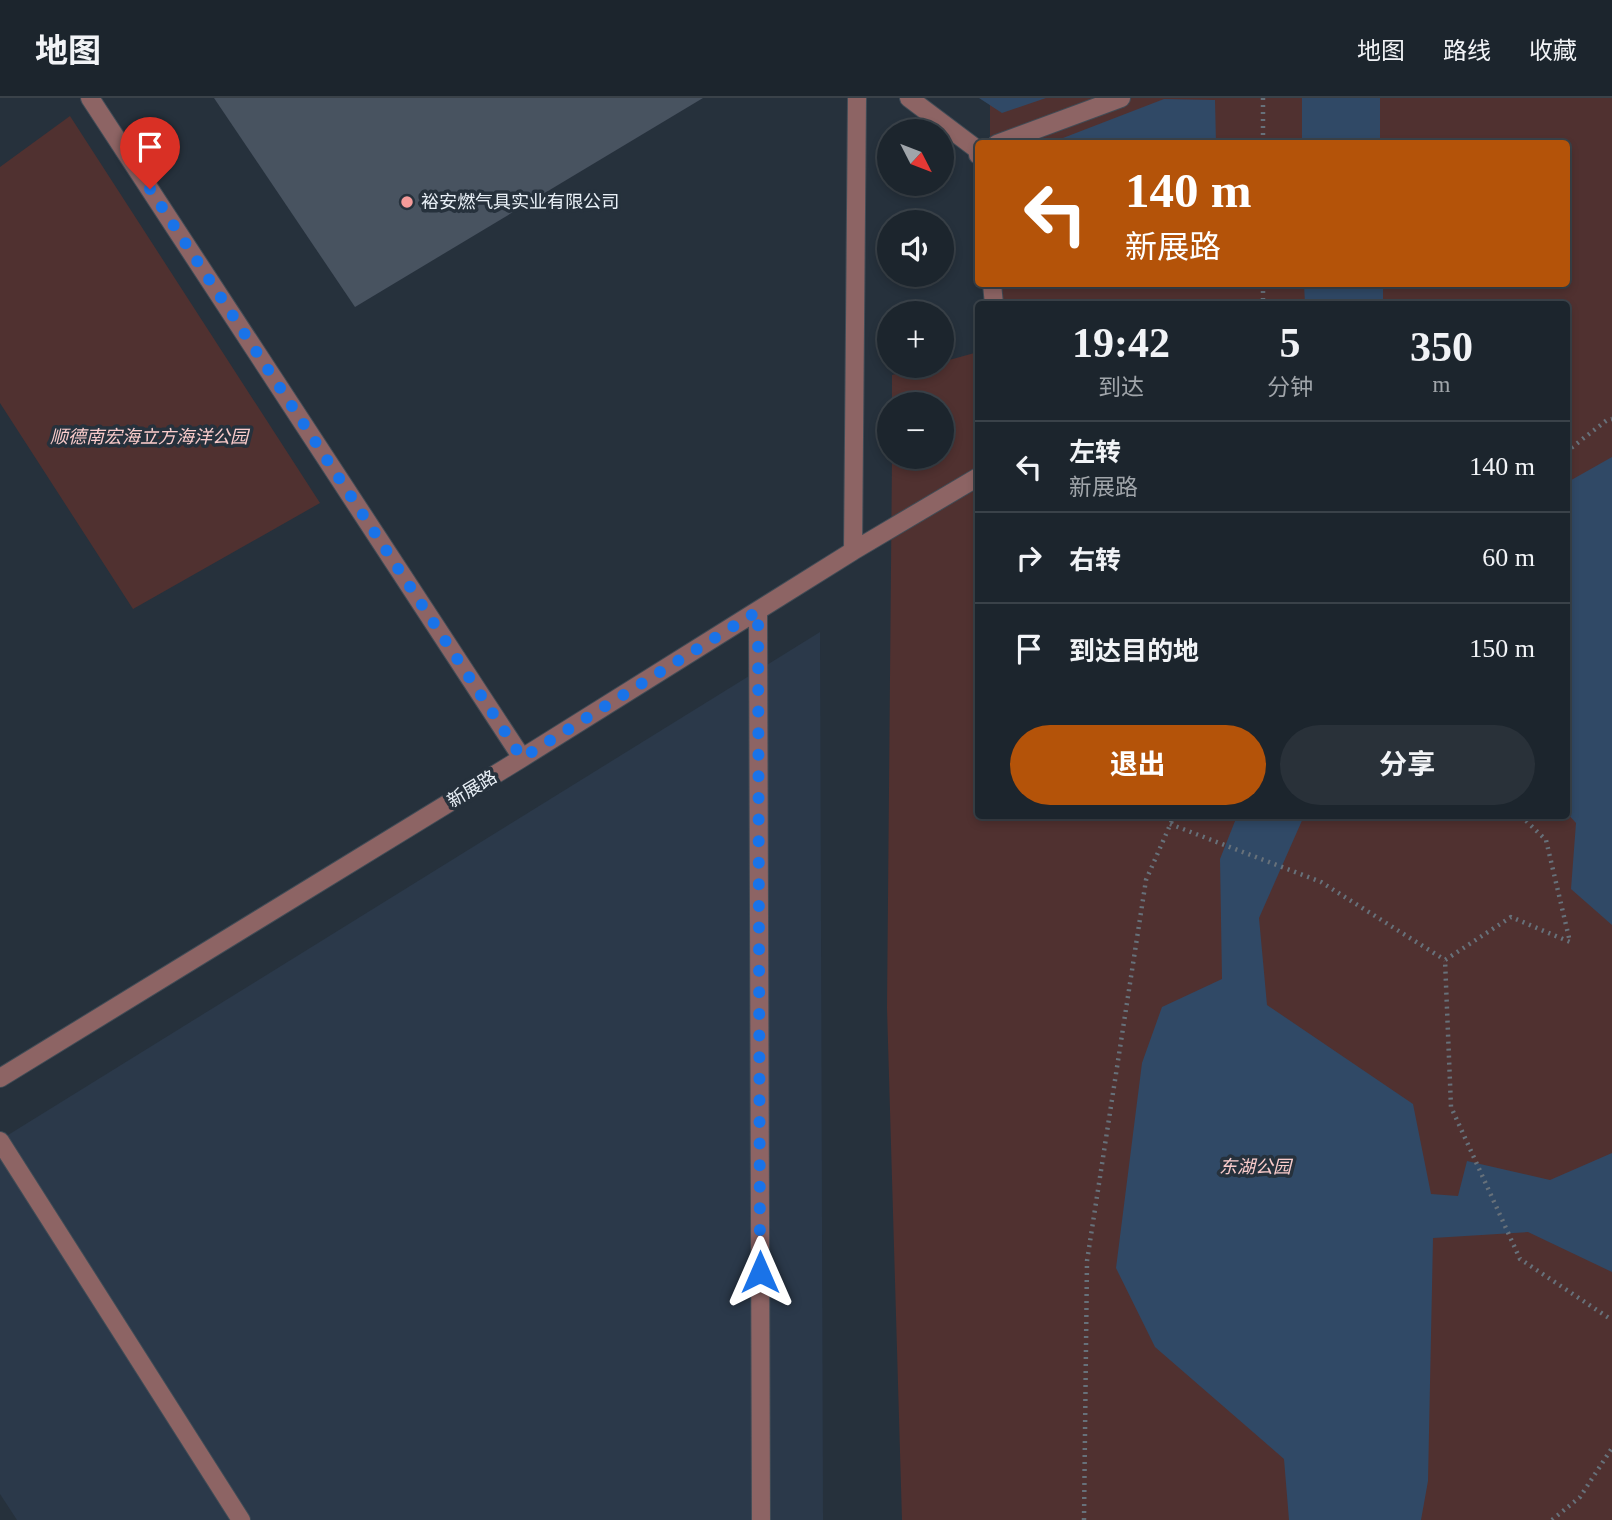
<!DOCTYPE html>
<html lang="zh">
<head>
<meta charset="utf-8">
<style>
  body { margin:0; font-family:"Times New Roman","Noto Sans SC",serif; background:#293139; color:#f1f3f6; height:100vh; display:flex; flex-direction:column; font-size:26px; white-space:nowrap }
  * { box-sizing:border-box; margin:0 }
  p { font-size:23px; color:#a0a5aa }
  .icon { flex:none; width:38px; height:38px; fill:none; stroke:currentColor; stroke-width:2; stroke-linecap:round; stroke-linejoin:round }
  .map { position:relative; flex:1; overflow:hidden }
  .panel { position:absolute; left:975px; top:203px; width:595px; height:518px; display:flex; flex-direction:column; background:#1c252d; border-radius:7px; box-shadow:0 4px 10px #0003,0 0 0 2px #3a4249 }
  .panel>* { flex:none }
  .hud { position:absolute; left:975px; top:42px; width:595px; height:147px; border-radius:7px; box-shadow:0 4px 10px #0003,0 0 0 2px #3a4249; background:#b45309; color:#fff; overflow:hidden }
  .needle { width:46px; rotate:132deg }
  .controls { position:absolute; left:877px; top:21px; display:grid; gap:14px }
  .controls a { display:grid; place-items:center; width:77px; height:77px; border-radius:50%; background:#1c252d; box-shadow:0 4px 10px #0003,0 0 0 2px #3a4249; font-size:35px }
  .pin { position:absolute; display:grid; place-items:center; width:60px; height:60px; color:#fff; margin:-72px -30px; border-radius:50% 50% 50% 0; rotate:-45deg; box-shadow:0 0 7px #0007 }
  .pin .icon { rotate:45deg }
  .me { position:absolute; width:77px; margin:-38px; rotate:0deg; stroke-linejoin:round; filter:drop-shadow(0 0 5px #0008) }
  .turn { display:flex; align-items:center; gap:24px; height:147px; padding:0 35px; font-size:32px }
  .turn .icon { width:91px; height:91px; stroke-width:2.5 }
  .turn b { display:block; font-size:49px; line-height:60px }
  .eta { display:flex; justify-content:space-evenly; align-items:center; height:119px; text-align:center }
  .eta b { font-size:42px; font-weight:700; line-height:49px }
  .cta { display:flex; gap:14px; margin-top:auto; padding:14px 35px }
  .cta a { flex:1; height:80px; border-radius:42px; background:#b45309; color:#fff; font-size:28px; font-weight:700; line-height:80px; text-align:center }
  .cta a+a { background:#293139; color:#f1f3f6 }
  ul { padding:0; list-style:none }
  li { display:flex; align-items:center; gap:21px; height:91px; padding:0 35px; border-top:2px solid #3a4249 }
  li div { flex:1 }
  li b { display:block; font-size:26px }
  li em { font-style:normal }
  header { display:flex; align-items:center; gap:42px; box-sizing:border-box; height:98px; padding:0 35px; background:#1c252d; border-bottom:2px solid #3a4249 }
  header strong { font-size:33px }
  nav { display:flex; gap:38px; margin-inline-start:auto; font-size:24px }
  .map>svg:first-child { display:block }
  .built { fill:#2b394a }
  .green { fill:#503130 }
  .water { fill:#304966 }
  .building { fill:#485360 }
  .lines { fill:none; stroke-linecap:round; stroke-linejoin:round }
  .minor-casing { stroke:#414c56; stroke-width:20 }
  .path { stroke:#67717a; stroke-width:4.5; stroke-dasharray:2 5; stroke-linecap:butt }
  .minor { stroke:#8d6464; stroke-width:18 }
  .route { stroke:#1a73e8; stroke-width:12; stroke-dasharray:0 21.6 }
  .poi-dot { fill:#f59b9a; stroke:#26313c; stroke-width:2.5 }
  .labels { text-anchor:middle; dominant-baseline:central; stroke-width:7; stroke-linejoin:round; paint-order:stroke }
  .poi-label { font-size:18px; fill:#e9f0f7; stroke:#26313c; text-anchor:start }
  .park-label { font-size:18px; font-style:italic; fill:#facccb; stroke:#26313c }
  .street-label { font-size:18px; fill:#e9f0f7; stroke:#26313c }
</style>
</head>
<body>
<header>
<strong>地图</strong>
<nav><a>地图</a><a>路线</a><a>收藏</a></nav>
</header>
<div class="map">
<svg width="1612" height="1422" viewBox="0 0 1612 1422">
  <rect width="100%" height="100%" fill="#26313c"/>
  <!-- built -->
  <path class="built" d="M 820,534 L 823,1422 L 17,1422 L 0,1396 L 0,1042 Z"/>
  <!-- green -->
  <path class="green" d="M 990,0 L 1612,0 L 1612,1422 L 902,1422 L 887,910 L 892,359 L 942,359 L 942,306 L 892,306 L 892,277 L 927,268 L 942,268 L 942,264 L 978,254 L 978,718 L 1566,718 L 1566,206 L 993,206 L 993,186 L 1566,186 L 1566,46 L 990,45 Z
    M 70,18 L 320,405 L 133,511 L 0,305 L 0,69 Z"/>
  <!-- water -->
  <path class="water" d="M 979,0 L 1046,0 L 1002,15 Z
    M 1302,0 L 1380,0 L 1380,45 L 1302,45 Z
    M 1164,1 L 1215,2 L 1216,45 L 1050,45 Z
    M 1304,186 L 1383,186 L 1383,206 L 1305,206 Z
    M 1612,359 L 1612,827 L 1571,791 L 1576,725 L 1566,714 L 1566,385 Z
    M 1237,718 L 1304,718 L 1259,820 L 1267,907 L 1413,1006 L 1431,1096 L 1458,1098 L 1467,1063 L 1550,1082 L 1612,1055 L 1612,1174 L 1528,1134 L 1433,1140 L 1428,1383 L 1421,1422 L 1289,1422 L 1284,1361 L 1155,1249 L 1116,1170 L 1142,965 L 1162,909 L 1222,881 L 1220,761 Z"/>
  <!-- building -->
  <path class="building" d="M 214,0 L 703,0 L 355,209 Z"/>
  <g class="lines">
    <!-- minor casing -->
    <g class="minor-casing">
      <path id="minor" d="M 90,0 L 522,660
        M 909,0 L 978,52 L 978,57
        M 997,46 L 1121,0
        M 992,186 L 994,206
        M 853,453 L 857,0
        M 758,514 L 761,1422
        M 0,980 L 522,660 L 853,453 L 978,379
        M 0,1043 L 241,1422"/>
    </g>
    <!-- path -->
    <path class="path" d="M 1263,0 L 1263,46
      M 1263,186 L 1263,206
      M 1566,354 L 1607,322 L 1612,321
      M 1521,718 L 1546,742 L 1570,844 L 1511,819 L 1445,862 L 1451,1009 L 1520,1161 L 1612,1222
      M 1170,726 L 1321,784 L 1445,862
      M 1084,1422 L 1087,1163 L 1146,782 L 1174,718
      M 1552,1422 L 1580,1399 L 1612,1350"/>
    <!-- minor -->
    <use href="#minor" class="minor"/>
  </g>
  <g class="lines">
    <!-- route -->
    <path class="route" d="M 150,91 L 522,660 L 758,513 L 760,1174"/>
  </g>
  <!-- markers -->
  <circle class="poi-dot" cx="407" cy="104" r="7"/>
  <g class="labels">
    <!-- poi labels -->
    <g class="poi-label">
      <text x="421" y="104">裕安燃气具实业有限公司</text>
    </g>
    <!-- park labels -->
    <g class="park-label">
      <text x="149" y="339">顺德南宏海立方海洋公园</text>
      <text x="1255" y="1069">东湖公园</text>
    </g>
    <!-- street labels -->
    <g class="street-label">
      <text transform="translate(472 691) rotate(-31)">新展路</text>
    </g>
  </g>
</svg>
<div class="controls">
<a><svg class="needle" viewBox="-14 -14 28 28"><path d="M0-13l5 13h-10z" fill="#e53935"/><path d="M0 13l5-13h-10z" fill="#a0a5aa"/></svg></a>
<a><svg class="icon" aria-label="sound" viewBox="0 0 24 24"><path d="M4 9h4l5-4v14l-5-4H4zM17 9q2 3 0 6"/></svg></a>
<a>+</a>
<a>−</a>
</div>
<div class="pin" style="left:150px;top:91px;background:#d93025"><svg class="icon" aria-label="arrive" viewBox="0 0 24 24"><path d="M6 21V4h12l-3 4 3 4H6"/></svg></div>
<svg class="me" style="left:760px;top:1174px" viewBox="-20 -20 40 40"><path d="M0-17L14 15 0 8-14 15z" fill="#1a73e8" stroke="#fff" stroke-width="4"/></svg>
<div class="hud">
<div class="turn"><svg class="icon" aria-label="left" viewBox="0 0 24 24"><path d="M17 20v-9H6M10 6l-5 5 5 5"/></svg><div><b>140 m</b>新展路</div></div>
</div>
<section class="panel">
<div class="eta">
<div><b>19:42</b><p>到达</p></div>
<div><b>5</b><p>分钟</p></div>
<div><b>350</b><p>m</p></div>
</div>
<ul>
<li><svg class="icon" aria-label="left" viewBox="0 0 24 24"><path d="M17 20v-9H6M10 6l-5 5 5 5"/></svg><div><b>左转</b><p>新展路</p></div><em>140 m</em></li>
<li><svg class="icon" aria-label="right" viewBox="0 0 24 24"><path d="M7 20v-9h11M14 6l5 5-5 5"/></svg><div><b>右转</b></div><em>60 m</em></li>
<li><svg class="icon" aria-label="arrive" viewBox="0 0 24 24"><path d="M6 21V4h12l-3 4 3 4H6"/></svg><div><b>到达目的地</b></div><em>150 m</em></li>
</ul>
<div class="cta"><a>退出</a><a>分享</a></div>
</section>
</div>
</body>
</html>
